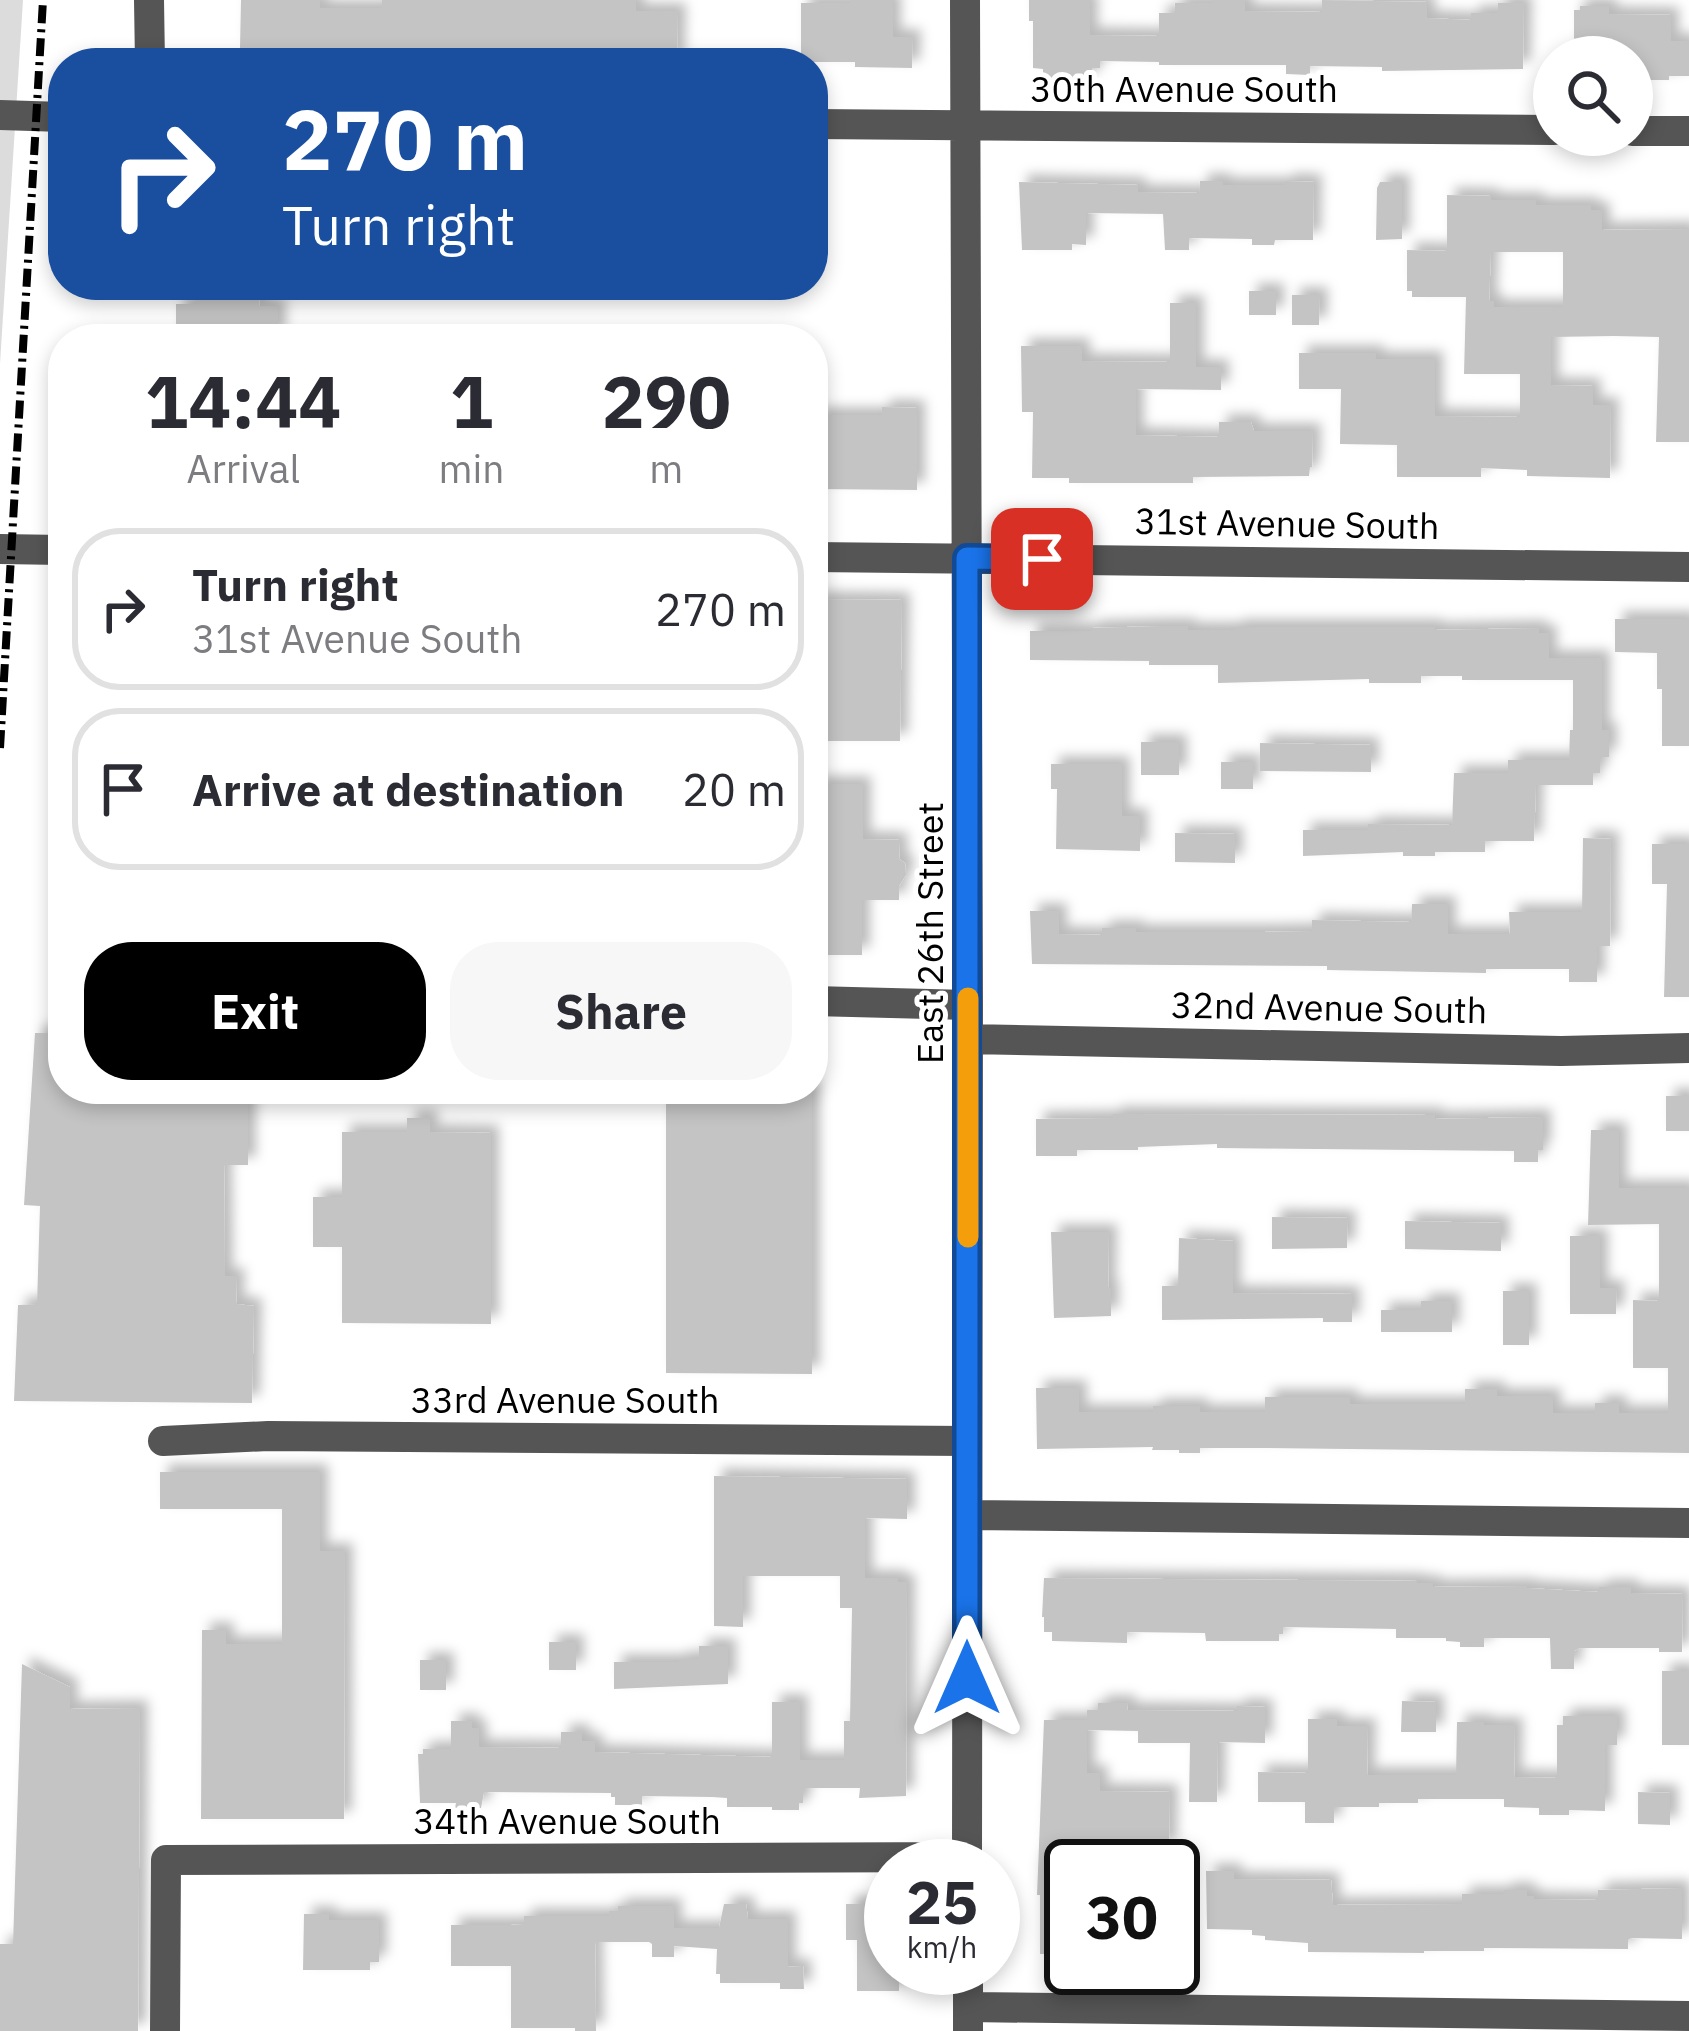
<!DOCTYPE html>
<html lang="en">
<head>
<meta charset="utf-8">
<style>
  body { margin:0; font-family:"IBM Plex Sans",sans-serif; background:#f7f7f7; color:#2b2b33; height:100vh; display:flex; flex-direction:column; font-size:45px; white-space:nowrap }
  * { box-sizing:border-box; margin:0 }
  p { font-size:39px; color:#7c7c81 }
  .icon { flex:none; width:66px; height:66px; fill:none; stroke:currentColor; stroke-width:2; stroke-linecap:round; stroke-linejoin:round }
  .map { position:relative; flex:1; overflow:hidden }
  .drawer { position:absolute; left:48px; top:324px; width:780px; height:780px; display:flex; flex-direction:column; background:#fff; border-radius:48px; box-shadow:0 6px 18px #0003 }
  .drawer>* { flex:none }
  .top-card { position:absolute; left:48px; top:48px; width:780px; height:252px; border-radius:48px; box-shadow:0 6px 18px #0003; background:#1a4fa0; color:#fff; overflow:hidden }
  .buttons { position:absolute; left:1533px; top:36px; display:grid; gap:24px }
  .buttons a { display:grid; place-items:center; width:120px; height:120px; border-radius:50%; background:#fff; box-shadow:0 6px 18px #0003; font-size:60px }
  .speed { position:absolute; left:864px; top:1839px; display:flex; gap:24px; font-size:60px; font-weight:700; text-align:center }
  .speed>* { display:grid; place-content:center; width:156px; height:156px; border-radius:50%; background:#fff; box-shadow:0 6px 18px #0003; line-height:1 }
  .speed small { font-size:30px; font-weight:400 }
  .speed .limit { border:6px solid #111; border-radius:18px; background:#fff; color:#111 }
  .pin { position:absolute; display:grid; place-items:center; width:102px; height:102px; color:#fff; margin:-51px; border-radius:24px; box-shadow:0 6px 18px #0006 }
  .me { position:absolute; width:132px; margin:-66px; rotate:0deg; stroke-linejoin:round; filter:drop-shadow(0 0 9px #0008) }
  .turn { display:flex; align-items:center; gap:42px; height:252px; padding:0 36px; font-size:54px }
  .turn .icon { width:156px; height:156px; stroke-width:2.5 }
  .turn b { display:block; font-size:84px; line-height:102px }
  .eta { display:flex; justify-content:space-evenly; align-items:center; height:204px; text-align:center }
  .eta b { font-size:72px; font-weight:700; line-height:84px }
  .button { display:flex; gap:24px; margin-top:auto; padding:24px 36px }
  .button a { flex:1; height:138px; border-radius:48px; background:#000; color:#fff; font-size:48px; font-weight:700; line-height:138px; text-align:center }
  .button a+a { background:#f7f7f7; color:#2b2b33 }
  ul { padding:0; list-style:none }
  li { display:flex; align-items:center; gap:36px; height:162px; margin:0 24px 18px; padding:0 12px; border:6px solid #e1e1e2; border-radius:48px }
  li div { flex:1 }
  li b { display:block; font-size:45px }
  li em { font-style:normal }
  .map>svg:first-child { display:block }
  .green { fill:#dcdcdc }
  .building { fill:#c4c4c4; fill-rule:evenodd; filter:url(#shadow) }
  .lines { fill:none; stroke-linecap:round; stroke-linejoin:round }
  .minor { stroke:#555; stroke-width:30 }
  .rail { stroke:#000; stroke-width:8; stroke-dasharray:18 6 3 6; stroke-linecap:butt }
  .route-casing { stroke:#114b97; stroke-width:30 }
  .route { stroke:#1a73e8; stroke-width:21 }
  .slow { stroke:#f59e0b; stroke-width:21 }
  .labels { text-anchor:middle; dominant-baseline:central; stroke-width:10; stroke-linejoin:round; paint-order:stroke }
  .street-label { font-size:36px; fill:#000; stroke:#fff }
</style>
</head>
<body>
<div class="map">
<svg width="1689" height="2031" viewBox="0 0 1689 2031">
  <defs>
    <filter id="shadow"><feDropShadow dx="8" dy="-8" stdDeviation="6" flood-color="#0004"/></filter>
  </defs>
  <rect width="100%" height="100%" fill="#fff"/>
  <!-- green -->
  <path class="green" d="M 0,0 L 23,0 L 0,364 Z"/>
  <!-- building -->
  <path class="building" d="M 241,0 L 320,0 L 320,8 L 382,8 L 382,0 L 636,0 L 636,11 L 678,11 L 677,63 L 593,59 L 521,63 L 521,58 L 263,57 L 264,48 L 240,48 Z
    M 850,0 L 893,0 L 893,37 L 913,37 L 912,68 L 855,67 L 855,62 L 801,62 L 801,3 L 850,3 Z
    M 1029,0 L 1090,0 L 1090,35 L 1159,36 L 1159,13 L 1174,13 L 1175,3 L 1213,3 L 1213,0 L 1245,0 L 1245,11 L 1322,12 L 1322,0 L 1427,2 L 1427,18 L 1471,20 L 1471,13 L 1498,13 L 1498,3 L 1524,3 L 1523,69 L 1382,71 L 1382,67 L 1310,66 L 1310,75 L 1286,74 L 1286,65 L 1159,65 L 1159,62 L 1100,61 L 1100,68 L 1092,68 L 1092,79 L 1043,79 L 1043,69 L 1033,68 L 1033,21 L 1029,21 Z
    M 1580,6 L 1609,6 L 1609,14 L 1671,15 L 1671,41 L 1689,41 L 1689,76 L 1669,76 L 1669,80 L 1639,80 L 1637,57 L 1574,57 L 1574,10 L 1580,10 Z
    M 1200,181 L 1223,181 L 1223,185 L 1285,185 L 1285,181 L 1314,182 L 1313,240 L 1275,240 L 1274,245 L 1252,245 L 1252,239 L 1189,238 L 1189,250 L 1165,250 L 1163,214 L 1086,213 L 1086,245 L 1072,244 L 1072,250 L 1022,250 L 1019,182 L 1138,185 L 1138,192 L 1199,193 Z
    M 1380,182 L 1402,182 L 1402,239 L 1376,240 L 1377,188 Z
    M 1447,195 L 1491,196 L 1491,200 L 1536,200 L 1536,205 L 1591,205 L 1591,210 L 1602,210 L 1602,230 L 1689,229 L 1689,442 L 1656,442 L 1659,337 L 1614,336 L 1551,337 L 1551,385 L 1593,386 L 1593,405 L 1611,405 L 1610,478 L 1527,476 L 1527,470 L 1481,468 L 1481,477 L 1397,477 L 1397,445 L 1340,444 L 1341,389 L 1299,389 L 1299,353 L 1376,353 L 1376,359 L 1435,359 L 1435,416 L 1520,417 L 1520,374 L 1464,374 L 1466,297 L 1412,297 L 1412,291 L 1407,291 L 1407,250 L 1447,251 ZM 1491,252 L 1563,252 L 1563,307 L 1494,307 L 1494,301 L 1489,301 Z
    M 196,285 L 260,285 L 259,306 L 278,306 L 278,339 L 176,339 L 176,304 L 196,304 Z
    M 1249,291 L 1276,291 L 1276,315 L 1249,315 Z
    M 1292,295 L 1320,295 L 1319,325 L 1292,325 Z
    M 1170,303 L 1196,303 L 1196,367 L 1221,367 L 1221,390 L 1136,389 L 1136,435 L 1219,437 L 1219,422 L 1251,422 L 1254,431 L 1313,431 L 1312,467 L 1310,467 L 1309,476 L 1193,477 L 1193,483 L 1069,483 L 1069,478 L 1032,478 L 1033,412 L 1022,412 L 1021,346 L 1082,346 L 1082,361 L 1170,362 Z
    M 882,407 L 917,408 L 917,490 L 813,489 L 813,415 L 882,415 Z
    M 813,599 L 902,600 L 900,741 L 813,741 Z
    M 1615,619 L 1689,619 L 1689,746 L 1662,746 L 1662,689 L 1657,689 L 1657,653 L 1615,652 Z
    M 1161,626 L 1188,626 L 1188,630 L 1235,630 L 1235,627 L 1435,627 L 1435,630 L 1539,628 L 1539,633 L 1549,633 L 1549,658 L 1602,658 L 1602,730 L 1609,730 L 1609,757 L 1600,757 L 1600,773 L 1593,773 L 1593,785 L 1536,785 L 1534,841 L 1485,841 L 1485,852 L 1435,852 L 1435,856 L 1403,856 L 1403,852 L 1303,856 L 1303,830 L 1368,830 L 1368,824 L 1452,825 L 1454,773 L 1508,773 L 1508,760 L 1569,760 L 1570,730 L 1573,730 L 1573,680 L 1462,680 L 1462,676 L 1421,676 L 1421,683 L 1369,683 L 1369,679 L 1218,683 L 1218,665 L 1149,665 L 1149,661 L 1030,660 L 1030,631 L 1092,631 L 1092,628 Z
    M 1141,742 L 1179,742 L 1179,775 L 1141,775 Z
    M 1260,743 L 1371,745 L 1371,772 L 1260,771 Z
    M 1221,762 L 1253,762 L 1253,789 L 1221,789 Z
    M 1051,764 L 1122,764 L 1122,816 L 1140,816 L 1140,851 L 1056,849 L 1057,789 L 1051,789 Z
    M 813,784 L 863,784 L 863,839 L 900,840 L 899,859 L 905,863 L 906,875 L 899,886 L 899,900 L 862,900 L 862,955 L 813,955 Z
    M 1175,833 L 1235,834 L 1235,863 L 1175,862 Z
    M 1583,838 L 1611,839 L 1610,946 L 1597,946 L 1597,982 L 1569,982 L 1569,969 L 1486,969 L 1486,973 L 1327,970 L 1327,966 L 1032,964 L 1030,911 L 1059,911 L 1059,934 L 1102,935 L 1102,928 L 1136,928 L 1136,932 L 1264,932 L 1312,931 L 1312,920 L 1411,922 L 1412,904 L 1448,904 L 1448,934 L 1510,934 L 1509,912 L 1582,912 Z
    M 1652,844 L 1689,844 L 1689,997 L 1664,997 L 1667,884 L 1652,884 Z
    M 35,1033 L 63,1033 L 63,1089 L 248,1089 L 248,1165 L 224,1165 L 225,1276 L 237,1276 L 236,1304 L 254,1306 L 252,1403 L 14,1401 L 18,1305 L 37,1304 L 40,1206 L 24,1205 Z
    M 666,1089 L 812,1089 L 812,1374 L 666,1373 Z
    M 1666,1096 L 1689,1096 L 1689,1131 L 1666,1131 Z
    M 1113,1114 L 1435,1115 L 1435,1119 L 1543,1117 L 1543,1150 L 1538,1150 L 1538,1162 L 1514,1162 L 1514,1151 L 1217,1148 L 1217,1144 L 1138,1147 L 1138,1150 L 1077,1150 L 1077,1156 L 1036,1156 L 1036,1119 L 1113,1118 Z
    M 407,1118 L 430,1118 L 430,1132 L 491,1133 L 491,1324 L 342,1323 L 342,1247 L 313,1247 L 313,1197 L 342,1197 L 342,1132 L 407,1132 Z
    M 1591,1130 L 1619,1130 L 1619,1188 L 1689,1188 L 1689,1453 L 1265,1448 L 1200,1448 L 1200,1453 L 1179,1453 L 1179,1450 L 1152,1450 L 1153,1447 L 1037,1449 L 1036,1388 L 1079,1388 L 1079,1412 L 1153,1412 L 1153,1406 L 1200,1406 L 1200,1412 L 1265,1412 L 1265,1397 L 1350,1397 L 1350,1404 L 1465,1404 L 1465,1389 L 1497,1389 L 1497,1396 L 1553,1396 L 1553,1413 L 1595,1413 L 1595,1403 L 1619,1403 L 1619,1413 L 1668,1413 L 1668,1368 L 1633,1368 L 1633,1300 L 1659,1301 L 1659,1224 L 1588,1225 Z
    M 1272,1217 L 1348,1218 L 1347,1248 L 1272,1249 Z
    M 1405,1221 L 1501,1223 L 1501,1251 L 1405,1249 Z
    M 1051,1232 L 1109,1232 L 1108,1288 L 1111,1288 L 1111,1316 L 1054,1318 Z
    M 1570,1236 L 1600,1236 L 1600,1288 L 1617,1288 L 1616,1314 L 1570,1314 Z
    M 1179,1238 L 1233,1241 L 1233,1293 L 1352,1294 L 1352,1322 L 1323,1322 L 1323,1318 L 1162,1320 L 1162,1286 L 1178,1286 Z
    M 1503,1291 L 1529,1291 L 1529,1345 L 1503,1345 Z
    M 1421,1301 L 1452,1301 L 1452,1332 L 1381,1332 L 1381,1310 L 1421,1310 Z
    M 160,1472 L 320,1472 L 320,1551 L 345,1551 L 344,1819 L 201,1819 L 202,1630 L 226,1630 L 226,1644 L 282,1644 L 282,1509 L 160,1509 Z
    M 714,1476 L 907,1479 L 907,1519 L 865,1518 L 865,1578 L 898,1578 L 898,1582 L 907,1582 L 906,1796 L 859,1798 L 860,1788 L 803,1788 L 803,1803 L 799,1803 L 799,1810 L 772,1810 L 772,1807 L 727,1807 L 727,1798 L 712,1797 L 642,1796 L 642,1805 L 615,1805 L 615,1797 L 611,1797 L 611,1793 L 484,1792 L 481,1808 L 455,1808 L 456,1803 L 420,1803 L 418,1754 L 423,1754 L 423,1749 L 451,1749 L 451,1721 L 472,1721 L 472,1728 L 479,1728 L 479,1747 L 561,1748 L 561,1732 L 582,1732 L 582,1741 L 595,1741 L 595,1752 L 772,1757 L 772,1702 L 800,1702 L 800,1760 L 844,1760 L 844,1721 L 850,1721 L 852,1608 L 840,1608 L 840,1576 L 743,1576 L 743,1627 L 714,1626 Z
    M 1044,1578 L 1417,1581 L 1417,1583 L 1433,1583 L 1433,1587 L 1527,1586 L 1527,1588 L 1599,1592 L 1599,1587 L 1631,1587 L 1631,1593 L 1683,1594 L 1682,1652 L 1659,1652 L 1659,1648 L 1580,1648 L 1574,1651 L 1574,1669 L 1551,1669 L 1550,1638 L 1484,1638 L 1484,1647 L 1460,1647 L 1460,1642 L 1446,1641 L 1446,1638 L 1396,1638 L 1396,1629 L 1283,1627 L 1283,1634 L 1279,1634 L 1279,1641 L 1206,1641 L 1205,1633 L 1127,1632 L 1127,1643 L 1052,1641 L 1052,1632 L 1044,1632 L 1044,1617 L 1042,1617 Z
    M 549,1642 L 576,1642 L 576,1670 L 549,1670 Z
    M 699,1646 L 728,1646 L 728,1684 L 614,1689 L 614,1662 L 679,1662 L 679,1659 L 699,1659 Z
    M 420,1660 L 446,1660 L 446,1690 L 420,1690 Z
    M 22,1664 L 70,1687 L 70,1709 L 140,1708 L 138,2031 L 0,2031 L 0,1944 L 13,1944 Z
    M 1662,1671 L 1689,1671 L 1689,1745 L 1662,1745 Z
    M 1402,1701 L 1436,1702 L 1436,1732 L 1401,1732 Z
    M 1098,1703 L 1128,1703 L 1127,1710 L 1237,1711 L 1237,1706 L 1265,1707 L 1265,1743 L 1218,1742 L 1217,1802 L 1189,1802 L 1190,1743 L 1138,1743 L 1138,1731 L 1087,1730 L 1087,1773 L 1100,1773 L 1100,1791 L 1170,1792 L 1169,1848 L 1113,1847 L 1113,1851 L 1105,1851 L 1105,1860 L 1071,1859 L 1071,1958 L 1050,1957 L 1050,1954 L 1040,1954 L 1040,1895 L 1037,1895 L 1044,1720 L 1087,1720 L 1087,1710 L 1098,1710 Z
    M 1563,1716 L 1617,1716 L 1617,1745 L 1605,1745 L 1605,1811 L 1569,1810 L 1569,1815 L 1539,1815 L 1539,1808 L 1504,1807 L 1504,1799 L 1418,1799 L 1418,1803 L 1379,1803 L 1379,1807 L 1334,1807 L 1334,1823 L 1305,1823 L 1305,1802 L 1258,1802 L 1258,1772 L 1308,1773 L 1308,1719 L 1337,1719 L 1337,1726 L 1368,1726 L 1367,1775 L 1456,1775 L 1457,1722 L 1484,1722 L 1484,1725 L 1515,1725 L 1514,1777 L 1557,1778 L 1557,1725 L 1563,1725 Z
    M 1638,1792 L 1670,1793 L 1670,1825 L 1638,1824 Z
    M 1206,1871 L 1234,1871 L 1234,1879 L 1331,1880 L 1333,1905 L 1462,1904 L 1462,1894 L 1504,1894 L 1504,1890 L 1527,1890 L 1527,1896 L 1534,1896 L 1534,1899 L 1598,1900 L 1598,1890 L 1682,1888 L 1682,1939 L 1631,1938 L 1628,1940 L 1628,1949 L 1484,1948 L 1484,1951 L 1424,1951 L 1424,1953 L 1308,1952 L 1308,1943 L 1265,1940 L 1265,1936 L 1252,1935 L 1252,1930 L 1207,1929 Z
    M 724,1904 L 746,1904 L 748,1919 L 788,1919 L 788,1967 L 803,1966 L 804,1989 L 780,1989 L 780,1983 L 720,1983 L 720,1974 L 716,1974 L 717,1949 L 674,1946 L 674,1957 L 652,1957 L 652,1944 L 649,1942 L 595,1942 L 596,2031 L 575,2031 L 575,2028 L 511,2028 L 511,1966 L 451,1966 L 451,1925 L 511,1925 L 524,1924 L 524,1916 L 609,1916 L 609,1911 L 618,1911 L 618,1906 L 674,1906 L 674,1928 L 719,1928 Z
    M 846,1904 L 891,1904 L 891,1968 L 899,1968 L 899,1991 L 857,1991 L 857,1940 L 846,1940 Z
    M 304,1914 L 329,1914 L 329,1920 L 379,1920 L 379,1962 L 370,1962 L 370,1970 L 303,1970 Z"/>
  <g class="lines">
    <!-- minor -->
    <path class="minor" d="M 149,0 L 150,63
      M 965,0 L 968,1005 L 967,1866
      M 0,115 L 63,117
      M 813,124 L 1554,130
      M 1632,131 L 1689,131
      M 0,549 L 63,550
      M 813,557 L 1689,567
      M 813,1001 L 968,1005
      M 968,1039 L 1561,1051 L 1689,1048
      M 163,1441 L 268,1436 L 967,1441
      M 968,1515 L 1689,1523
      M 968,2007 L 1689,2016
      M 165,2031 L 166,1860 L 967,1857
      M 968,2031 L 968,1968"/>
    <!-- rail -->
    <path class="rail" d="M 0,748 L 43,0"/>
  </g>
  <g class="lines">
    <!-- route casing -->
    <g class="route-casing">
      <path id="route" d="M 967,1678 L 967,558 L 1042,559"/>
    </g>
    <!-- route -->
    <use href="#route" class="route"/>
    <!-- slow -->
    <path class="slow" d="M 968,1237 L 968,998"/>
  </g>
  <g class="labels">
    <!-- street labels -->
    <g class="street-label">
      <text x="1184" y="88">30th Avenue South</text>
      <text transform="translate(1287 523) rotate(1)">31st Avenue South</text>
      <text transform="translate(929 933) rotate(-90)">East 26th Street</text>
      <text transform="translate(1329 1007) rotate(1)">32nd Avenue South</text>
      <text x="565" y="1399">33rd Avenue South</text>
      <text x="567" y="1820">34th Avenue South</text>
    </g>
  </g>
</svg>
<div class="buttons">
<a><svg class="icon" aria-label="search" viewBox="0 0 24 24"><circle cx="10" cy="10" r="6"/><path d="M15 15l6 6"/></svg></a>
</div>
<div class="speed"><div>25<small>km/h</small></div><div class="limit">30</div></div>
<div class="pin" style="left:1042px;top:559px;background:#d93025"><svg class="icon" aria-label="arrive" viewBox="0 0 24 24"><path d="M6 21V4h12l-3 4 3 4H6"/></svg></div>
<svg class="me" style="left:967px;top:1678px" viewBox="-20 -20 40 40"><path d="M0-17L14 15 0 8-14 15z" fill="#1a73e8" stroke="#fff" stroke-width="4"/></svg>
<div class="top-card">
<div class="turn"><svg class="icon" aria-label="right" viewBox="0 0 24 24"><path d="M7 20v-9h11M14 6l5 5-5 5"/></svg><div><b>270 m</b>Turn right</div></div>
</div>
<section class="drawer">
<div class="eta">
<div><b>14:44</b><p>Arrival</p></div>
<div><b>1</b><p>min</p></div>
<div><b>290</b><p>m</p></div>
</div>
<ul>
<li><svg class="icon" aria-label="right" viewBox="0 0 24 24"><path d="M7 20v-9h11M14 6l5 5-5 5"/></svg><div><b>Turn right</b><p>31st Avenue South</p></div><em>270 m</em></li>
<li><svg class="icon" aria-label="arrive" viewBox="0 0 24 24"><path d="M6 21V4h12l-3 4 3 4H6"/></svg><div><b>Arrive at destination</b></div><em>20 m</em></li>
</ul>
<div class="button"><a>Exit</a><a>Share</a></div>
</section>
</div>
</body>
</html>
